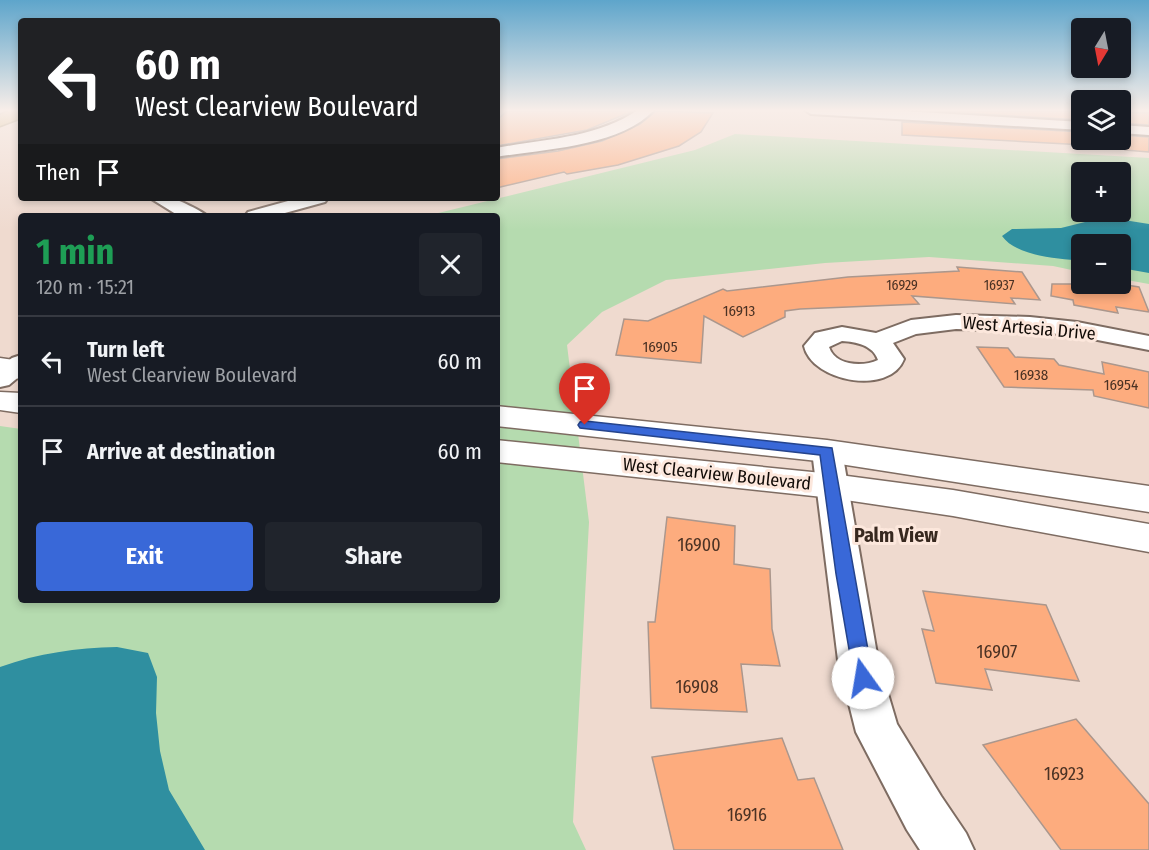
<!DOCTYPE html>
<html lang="en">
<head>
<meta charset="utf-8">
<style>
  body { margin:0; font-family:"Fira Sans Condensed",sans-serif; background:#20242c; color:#f1f3f6; height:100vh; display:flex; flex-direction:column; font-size:22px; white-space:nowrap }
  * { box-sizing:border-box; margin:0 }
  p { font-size:20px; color:#9ea1a6 }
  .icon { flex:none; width:33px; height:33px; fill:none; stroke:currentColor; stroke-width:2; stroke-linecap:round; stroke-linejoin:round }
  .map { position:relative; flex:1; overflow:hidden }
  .side { position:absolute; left:18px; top:213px; width:482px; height:390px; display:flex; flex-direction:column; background:#171b24; border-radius:6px; box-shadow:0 3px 9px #0003 }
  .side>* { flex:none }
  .top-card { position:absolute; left:18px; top:18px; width:482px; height:183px; border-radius:6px; box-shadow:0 3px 9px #0003; background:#202124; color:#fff; overflow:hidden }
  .needle { width:39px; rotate:190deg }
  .buttons { position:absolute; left:1071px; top:18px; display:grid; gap:12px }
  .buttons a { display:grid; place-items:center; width:60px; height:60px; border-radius:6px; background:#171b24; box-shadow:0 3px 9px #0003; font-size:30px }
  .pin { position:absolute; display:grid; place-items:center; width:51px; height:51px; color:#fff; margin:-62px -26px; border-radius:50% 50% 50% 0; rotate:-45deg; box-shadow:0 0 6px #0007 }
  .pin .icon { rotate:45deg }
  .me { position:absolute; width:66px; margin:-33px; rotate:347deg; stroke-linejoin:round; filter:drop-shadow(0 0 4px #0008) }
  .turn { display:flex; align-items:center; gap:21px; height:126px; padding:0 18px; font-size:27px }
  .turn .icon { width:78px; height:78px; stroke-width:2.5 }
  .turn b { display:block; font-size:42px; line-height:51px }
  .then { display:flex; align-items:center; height:57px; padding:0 18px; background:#0003; gap:12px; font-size:22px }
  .round { display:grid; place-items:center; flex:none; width:63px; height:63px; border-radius:6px; background:#20242c }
  .overview { display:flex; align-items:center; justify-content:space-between; height:102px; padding:0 18px }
  h1 { font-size:36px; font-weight:700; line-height:45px; color:#1e9e55 }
  .button { display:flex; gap:12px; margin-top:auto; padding:12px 18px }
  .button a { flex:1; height:69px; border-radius:6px; background:#3968d8; color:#fff; font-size:24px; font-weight:700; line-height:69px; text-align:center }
  .button a+a { background:#20242c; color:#f1f3f6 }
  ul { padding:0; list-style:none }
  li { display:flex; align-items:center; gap:18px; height:90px; padding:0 18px; border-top:2px solid #363941 }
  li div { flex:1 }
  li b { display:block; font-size:22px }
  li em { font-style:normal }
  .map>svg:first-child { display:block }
  .green { fill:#b5dbaf; fill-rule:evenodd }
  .water { fill:#2f8fa0 }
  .building { fill:#fdac7e; stroke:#ab978d; stroke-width:1.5 }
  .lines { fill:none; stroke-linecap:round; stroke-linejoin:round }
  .minor-casing { stroke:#7e6c62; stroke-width:4 }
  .tertiary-casing { stroke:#7e6c62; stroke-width:3 }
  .motorway-casing { stroke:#8a7648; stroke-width:3 }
  .minor { fill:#fff; fill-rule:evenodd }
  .tertiary { fill:#fff; fill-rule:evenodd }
  .motorway { fill:#cbb06b; fill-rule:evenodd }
  .route { fill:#3968d8; stroke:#25448c; stroke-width:1.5 }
  .labels { text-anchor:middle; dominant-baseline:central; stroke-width:6; stroke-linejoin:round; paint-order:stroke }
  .far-number-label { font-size:14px; fill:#4b3224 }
  .number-label { font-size:15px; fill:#4b3224 }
  .street-label { font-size:18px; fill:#100a06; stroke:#fce7dc }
  .near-number-label { font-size:18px; fill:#4b3224 }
  .neighbourhood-label { font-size:20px; font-weight:bold; fill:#37281f; stroke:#fce7dc }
</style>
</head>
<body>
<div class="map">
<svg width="1149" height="850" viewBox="0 0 1149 850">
  <rect width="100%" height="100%" fill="#efdacf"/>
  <!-- green -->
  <path class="green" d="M 735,134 L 1149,158 L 1149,284 L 1121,279 L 1120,244 L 1082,244 L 1081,272 L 1053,266 L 929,257 L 825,263 L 666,280 L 602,312 L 567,345 L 589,522 L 573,822 L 586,850 L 0,850 L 0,426 L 21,429 L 21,600 L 496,600 L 496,216 L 426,216 L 695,150 ZM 1082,172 L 1120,172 L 1120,212 L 1082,212 Z"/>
  <!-- water -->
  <path class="water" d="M 1105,217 L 1149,224 L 1149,273 L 1121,268 L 1120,244 L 1082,244 L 1081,261 C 1058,258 1017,257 1002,236 L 1012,229 L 1061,228 Z
    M 117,647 L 148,653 L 157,677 L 156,713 L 160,751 L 169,790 L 205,850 L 0,850 L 0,667 C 39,653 76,648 117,647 Z"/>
  <!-- building -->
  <path class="building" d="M 507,111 L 633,111 L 587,130 L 496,146 L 496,121 Z
    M 656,111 L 713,113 L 701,132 L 679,146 L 618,165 L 567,174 L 564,172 L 496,188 L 496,159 L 558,151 L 602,141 L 640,124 Z
    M 932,111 L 1082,111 L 1082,120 Z
    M 1120,112 L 1149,113 L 1149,125 L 1120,123 Z
    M 902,122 L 1082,132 L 1082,140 L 1120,140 L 1120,135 L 1149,137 L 1149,152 L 1125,150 L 1122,147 L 902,135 Z
    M 957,267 L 1022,272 L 1040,300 L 1011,298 L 1015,304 L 912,296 L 919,304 L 800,309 L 785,311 L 785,317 L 743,337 L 704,316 L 701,363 L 616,355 L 624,319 L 648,321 L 723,289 L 727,291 L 848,277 L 959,271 Z
    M 1052,284 L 1120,284 L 1139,287 L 1149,312 L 1116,307 L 1118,313 L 1074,305 L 1073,300 L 1051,296 Z
    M 977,347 L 1008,348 L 1015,357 L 1054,359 L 1059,365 L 1104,374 L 1102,362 L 1149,372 L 1149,408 L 1094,396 L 1093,390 L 1004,387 Z
    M 667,517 L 735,526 L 734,564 L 770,569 L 772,629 L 780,666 L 741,664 L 747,712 L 651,708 L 648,622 L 655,622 Z
    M 923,591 L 1046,605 L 1079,681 L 985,669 L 992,690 L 936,683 L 922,629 L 934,631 Z
    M 1076,719 L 1149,804 L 1149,850 L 1061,850 L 983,745 Z
    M 782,738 L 798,780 L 814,778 L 843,850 L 674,850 L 652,757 Z"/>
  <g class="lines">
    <!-- minor casing -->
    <g class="minor-casing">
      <path id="minor" d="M 638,110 L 654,110 C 620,147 543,149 496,157 L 496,148 C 545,139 596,138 638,110 Z
        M 805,110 L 887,110 L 1082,122 L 1082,130 L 811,114 Z
        M 1120,125 L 1149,127 L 1149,135 L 1120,133 Z
        M 150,198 C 157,198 165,197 171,198 C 177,199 204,212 207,216 L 179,216 Z
        M 299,198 L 328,198 L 325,202 L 274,216 L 245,216 L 248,212 Z
        M 956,315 L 1030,317 L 1077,322 L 1149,336 L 1149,350 L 1077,336 L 1030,331 L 956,329 L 916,334 L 893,343 L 904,359 C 890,396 812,382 804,346 L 815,333 L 842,327 L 876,333 L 911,320 ZM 842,341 C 856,342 873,345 878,360 C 863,367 835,366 829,347 Z
        M 21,355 L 21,375 L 9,385 L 0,387 L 0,367 L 12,358 Z
        M 827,441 L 838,444 L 842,451 L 878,660 L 897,724 L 941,796 L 966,833 L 974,850 L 920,850 L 907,830 L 856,732 L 838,660 L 812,451 L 816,444 Z"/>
    </g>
    <!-- tertiary casing -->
    <g class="tertiary-casing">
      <path id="tertiary" d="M 0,358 L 21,361 L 21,379 L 0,376 Z
        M 0,392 L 21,393 L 21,413 L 0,410 Z
        M 496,406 L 827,440 L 1149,486 L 1149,512 L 827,462 L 496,426 Z
        M 496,440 L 832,474 L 953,490 L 1149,524 L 1149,552 L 953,516 L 832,498 L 496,462 Z"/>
    </g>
    <!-- motorway casing -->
    <g class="motorway-casing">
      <path id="motorway" d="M 11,110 L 21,110 L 21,118 L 0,126 L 0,115 Z"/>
    </g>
    <!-- minor -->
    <use href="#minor" class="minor"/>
    <!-- tertiary -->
    <use href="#tertiary" class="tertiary"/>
    <!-- motorway -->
    <use href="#motorway" class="motorway"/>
  </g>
  <!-- sky -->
  <linearGradient id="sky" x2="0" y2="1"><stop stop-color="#5ea5cb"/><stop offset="0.48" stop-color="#f8eee9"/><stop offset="1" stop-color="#f8eee9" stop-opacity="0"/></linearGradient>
  <rect width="1149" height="230" fill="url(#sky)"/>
  <!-- route -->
  <path class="route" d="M 585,421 L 832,448 L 873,678 L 870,684 L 863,686 L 856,684 L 854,678 L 836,574 L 820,455 L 580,428 L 578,425 L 580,422 Z"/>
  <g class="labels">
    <!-- far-number labels -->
    <g class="far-number-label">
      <text x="902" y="285">16929</text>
      <text x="999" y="285">16937</text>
    </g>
    <!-- number labels -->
    <g class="number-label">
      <text x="739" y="311">16913</text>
      <text x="660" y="347">16905</text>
      <text x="1031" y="375">16938</text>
      <text x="1121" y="385">16954</text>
    </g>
    <!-- street labels -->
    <g class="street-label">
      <text transform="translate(1029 328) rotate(5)">West Artesia Drive</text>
      <text transform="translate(717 474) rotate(6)">West Clearview Boulevard</text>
    </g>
    <!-- near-number labels -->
    <g class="near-number-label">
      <text x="699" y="545">16900</text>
      <text x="997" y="652">16907</text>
      <text x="697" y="687">16908</text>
      <text x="1064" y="774">16923</text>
      <text x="747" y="815">16916</text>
    </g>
    <!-- neighbourhood labels -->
    <g class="neighbourhood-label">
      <text x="896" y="535">Palm View</text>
    </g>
  </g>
</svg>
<div class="buttons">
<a><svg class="needle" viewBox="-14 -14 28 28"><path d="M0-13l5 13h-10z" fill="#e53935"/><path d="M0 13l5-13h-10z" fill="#9ea1a6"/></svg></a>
<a><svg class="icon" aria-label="layers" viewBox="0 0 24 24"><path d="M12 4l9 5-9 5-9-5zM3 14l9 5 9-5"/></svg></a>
<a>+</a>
<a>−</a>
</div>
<div class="pin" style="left:585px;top:425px;background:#d93025"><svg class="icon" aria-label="arrive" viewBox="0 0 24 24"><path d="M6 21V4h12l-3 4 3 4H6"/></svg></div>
<svg class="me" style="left:863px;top:678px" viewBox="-20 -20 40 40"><circle r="19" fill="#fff"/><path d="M0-13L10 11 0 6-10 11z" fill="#3968d8"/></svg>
<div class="top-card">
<div class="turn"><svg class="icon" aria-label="left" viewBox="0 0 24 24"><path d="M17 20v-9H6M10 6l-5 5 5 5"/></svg><div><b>60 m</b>West Clearview Boulevard</div></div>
<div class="then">Then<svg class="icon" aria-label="arrive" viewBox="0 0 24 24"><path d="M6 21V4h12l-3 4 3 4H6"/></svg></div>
</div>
<section class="side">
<div class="overview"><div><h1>1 min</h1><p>120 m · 15:21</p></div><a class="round"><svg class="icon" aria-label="close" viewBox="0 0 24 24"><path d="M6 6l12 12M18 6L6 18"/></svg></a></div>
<ul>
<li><svg class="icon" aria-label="left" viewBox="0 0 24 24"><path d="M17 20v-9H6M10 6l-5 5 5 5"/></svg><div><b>Turn left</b><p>West Clearview Boulevard</p></div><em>60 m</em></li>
<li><svg class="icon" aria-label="arrive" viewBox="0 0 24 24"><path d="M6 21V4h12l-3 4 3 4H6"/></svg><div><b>Arrive at destination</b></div><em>60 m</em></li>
</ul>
<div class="button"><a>Exit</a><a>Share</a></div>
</section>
</div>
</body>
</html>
